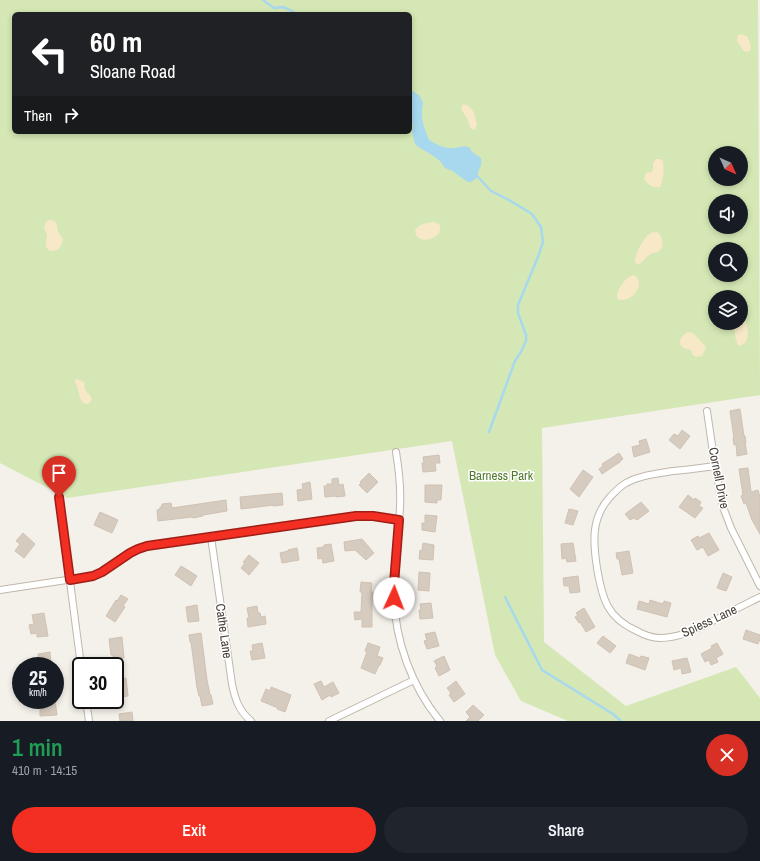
<!DOCTYPE html>
<html lang="en">
<head>
<meta charset="utf-8">
<style>
  body { margin:0; font-family:"Archivo Narrow",sans-serif; background:#20242c; color:#f1f3f6; height:100vh; display:flex; flex-direction:column; font-size:15px; white-space:nowrap }
  * { box-sizing:border-box; margin:0 }
  p { font-size:13px; color:#9ea1a6 }
  .icon { flex:none; width:22px; height:22px; fill:none; stroke:currentColor; stroke-width:2; stroke-linecap:round; stroke-linejoin:round }
  .map { position:relative; height:721px; overflow:hidden }
  .details { display:flex; flex-direction:column; background:#171b24; flex:1 }
  .details>* { flex:none }
  .hud { position:absolute; left:12px; top:12px; width:400px; height:122px; border-radius:6px; box-shadow:0 2px 6px #0003; background:#202124; color:#fff; overflow:hidden }
  .needle { width:26px; rotate:135deg }
  .tools { position:absolute; left:708px; top:146px; display:grid; gap:8px }
  .tools a { display:grid; place-items:center; width:40px; height:40px; border-radius:50%; background:#171b24; box-shadow:0 2px 6px #0003; font-size:20px }
  .speed { position:absolute; left:12px; top:657px; display:flex; gap:8px; font-size:20px; font-weight:700; text-align:center }
  .speed>* { display:grid; place-content:center; width:52px; height:52px; border-radius:50%; background:#171b24; box-shadow:0 2px 6px #0003; line-height:1 }
  .speed small { font-size:10px; font-weight:400 }
  .speed .limit { border:2px solid #111; border-radius:6px; background:#fff; color:#111 }
  .pin { position:absolute; display:grid; place-items:center; width:34px; height:34px; color:#fff; margin:-41px -17px; border-radius:50% 50% 50% 0; rotate:-45deg; box-shadow:0 0 4px #0007 }
  .pin .icon { rotate:45deg }
  .me { position:absolute; width:44px; margin:-22px; rotate:2deg; stroke-linejoin:round; filter:drop-shadow(0 0 3px #0008) }
  .turn { display:flex; align-items:center; gap:14px; height:84px; padding:0 12px; font-size:18px }
  .turn .icon { width:52px; height:52px; stroke-width:2.5 }
  .turn b { display:block; font-size:28px; line-height:34px }
  .then { display:flex; align-items:center; height:38px; padding:0 12px; background:#0003; gap:8px; font-size:15px }
  .round { display:grid; place-items:center; flex:none; width:42px; height:42px; border-radius:21px; background:#20242c }
  .overview { display:flex; align-items:center; justify-content:space-between; height:68px; padding:0 12px }
  h1 { font-size:24px; font-weight:600; line-height:30px; color:#1e9e55 }
  .primary-button { display:flex; gap:8px; margin-top:auto; padding:8px 12px }
  .primary-button a { flex:1; height:46px; border-radius:24px; background:#f32e22; color:#fff; font-size:16px; font-weight:600; line-height:46px; text-align:center }
  .primary-button a+a { background:#20242c; color:#f1f3f6 }
  .map>svg:first-child { display:block }
  .green { fill:#d5e7b4; fill-rule:evenodd }
  .sand { fill:#f7e8c7 }
  .water { fill:#a8d8ee }
  .lines { fill:none; stroke-linecap:round; stroke-linejoin:round }
  .stream { stroke:#a8d8ee; stroke-width:2.5 }
  .building { fill:#d6cbbf; stroke:#d0c2b3 }
  .street-casing { stroke:#c0b7ac; stroke-width:8 }
  .street { stroke:#fff; stroke-width:6 }
  .route-casing { stroke:#9e1e16; stroke-width:10 }
  .route { stroke:#f32e22; stroke-width:7 }
  .labels { text-anchor:middle; dominant-baseline:central; stroke-width:3; stroke-linejoin:round; paint-order:stroke }
  .park-label { font-size:13px; fill:#50792c; stroke:#fff }
  .street-label { font-size:13px; fill:#484038; stroke:#fff }
</style>
</head>
<body>
<div class="map">
<svg width="760" height="721" viewBox="0 0 760 721">
  <rect width="100%" height="100%" fill="#f4f0ea"/>
  <!-- green -->
  <path class="green" d="M 0,0 L 758,0 L 760,395 L 542,428 L 544,642 L 626,706 L 736,667 L 760,698 L 760,721 L 568,721 L 521,701 L 495,655 L 452,441 L 67,498 L 0,463 ZM 14,14 L 410,14 L 410,132 L 14,132 ZM 715,153 L 741,153 L 741,179 L 715,179 ZM 715,201 L 741,201 L 741,227 L 715,227 ZM 715,249 L 741,249 L 741,275 L 715,275 ZM 715,297 L 741,297 L 741,323 L 715,323 Z"/>
  <!-- sand -->
  <path class="sand" d="M 741,34 L 747,36 C 749,41 752,45 750,51 L 745,52 L 743,50 L 737,41 L 738,35 Z
    M 463,104 C 474,106 475,116 477,125 L 475,130 L 472,129 L 470,127 L 468,120 L 461,109 Z
    M 656,159 L 660,159 L 663,161 C 664,169 664,179 660,187 C 653,188 648,185 644,179 L 646,173 L 652,172 L 653,168 L 653,163 Z
    M 49,220 C 59,220 56,227 59,233 C 60,235 62,237 63,240 C 62,242 62,244 61,246 C 59,251 48,254 46,246 C 45,243 47,240 47,236 C 47,233 45,231 44,227 L 46,222 Z
    M 434,222 L 439,224 C 447,237 417,248 415,231 C 419,223 427,223 434,222 Z
    M 657,232 C 663,236 665,248 658,252 C 654,253 651,253 648,256 C 645,259 642,262 638,265 L 635,262 C 635,254 644,236 651,233 C 652,232 656,232 657,232 Z
    M 634,275 C 644,281 637,295 629,298 C 626,300 623,300 619,300 L 617,298 C 617,289 625,277 634,275 Z
    M 741,314 C 748,322 753,343 739,346 C 734,340 736,330 733,323 L 741,323 Z
    M 688,332 L 693,333 L 695,335 L 705,346 L 706,348 L 702,356 L 697,357 L 693,355 L 691,350 C 676,348 677,338 688,332 Z
    M 78,379 C 78,379 83,382 84,382 C 85,384 84,386 85,389 C 86,393 96,398 89,403 C 87,405 85,403 83,403 C 78,396 79,388 75,382 L 75,380 Z"/>
  <!-- water -->
  <path class="water" d="M 410,89 L 420,96 L 423,103 L 422,110 L 422,118 L 424,127 L 429,140 L 438,145 L 447,148 L 454,148 L 465,146 L 470,148 L 472,152 L 481,158 C 483,168 477,168 478,177 L 471,182 L 468,182 L 459,176 L 453,171 L 445,168 L 440,161 L 432,155 L 420,148 L 415,144 L 412,132 L 413,124 L 410,121 Z"/>
  <g class="lines">
    <!-- stream -->
    <path class="stream" d="M 263,0 L 274,8 L 283,7 L 288,9 L 295,13
      M 478,177 L 491,191 L 509,200 L 532,214 L 541,227 L 543,242 L 538,257 L 518,305 L 518,313 L 526,335 L 526,341 L 521,352 L 515,361 L 489,432
      M 505,597 L 542,670 L 613,714 L 621,721"/>
  </g>
  <!-- building -->
  <path class="building" d="M 740,409 L 744,436 L 745,436 L 746,443 L 745,443 L 747,454 L 737,456 L 736,444 L 734,445 L 733,438 L 734,438 L 730,411 Z
    M 682,430 L 690,436 L 680,449 L 669,440 L 674,434 L 678,436 Z
    M 646,439 L 650,452 L 634,457 L 632,447 L 640,445 L 639,441 Z
    M 619,453 L 623,459 L 619,462 L 620,462 L 602,474 L 599,469 L 603,466 L 602,464 Z
    M 439,455 L 440,463 L 435,463 L 436,471 L 423,472 L 422,463 L 424,463 L 423,457 Z
    M 748,468 L 751,492 L 758,490 L 760,497 L 760,534 L 752,520 L 746,503 L 744,504 L 741,496 L 743,495 L 739,469 Z
    M 583,470 L 593,477 L 579,497 L 570,489 Z
    M 369,473 L 378,482 L 367,493 L 359,485 L 361,483 L 360,482 Z
    M 338,478 L 339,485 L 343,484 L 345,496 L 336,497 L 335,496 L 325,497 L 324,486 L 327,486 L 327,484 L 332,484 L 332,479 Z
    M 310,482 L 312,499 L 298,501 L 297,490 L 303,489 L 302,484 Z
    M 425,485 L 442,485 L 441,500 L 437,500 L 437,503 L 425,502 Z
    M 282,493 L 283,505 L 273,506 L 273,505 L 266,506 L 241,509 L 240,497 Z
    M 688,495 L 694,500 L 695,498 L 701,502 L 699,506 L 703,508 L 695,518 L 679,507 Z
    M 226,500 L 227,511 L 203,515 L 203,516 L 193,518 L 192,517 L 158,521 L 157,510 L 160,509 L 160,507 L 162,507 L 162,504 L 171,503 L 172,508 Z
    M 641,502 L 649,511 L 637,520 L 634,518 L 630,520 L 625,514 Z
    M 569,509 L 578,511 L 573,525 L 565,523 Z
    M 100,512 L 118,520 L 112,533 L 94,525 Z
    M 425,515 L 437,516 L 435,532 L 422,530 L 422,523 L 425,523 Z
    M 23,533 L 35,544 L 24,558 L 15,551 L 20,544 L 16,541 Z
    M 709,533 L 719,550 L 708,556 L 703,547 L 697,550 L 691,540 L 698,536 L 699,538 Z
    M 362,539 L 374,553 L 366,560 L 355,550 L 345,551 L 344,542 Z
    M 423,543 L 434,545 L 433,560 L 419,559 L 420,550 L 422,551 Z
    M 573,543 L 576,561 L 567,562 L 566,558 L 562,559 L 561,544 Z
    M 331,544 L 334,561 L 323,563 L 322,558 L 318,559 L 317,548 L 324,547 L 324,545 Z
    M 297,548 L 299,560 L 282,563 L 280,553 L 288,551 L 288,550 Z
    M 629,551 L 633,573 L 622,575 L 619,559 L 617,559 L 616,553 Z
    M 249,555 L 259,563 L 249,575 L 241,568 L 245,563 L 243,562 Z
    M 181,566 L 186,569 L 197,576 L 191,586 L 175,575 Z
    M 419,572 L 430,573 L 429,591 L 418,590 Z
    M 723,573 L 732,577 L 726,591 L 717,588 Z
    M 578,576 L 580,592 L 570,593 L 569,586 L 564,586 L 563,578 Z
    M 361,582 L 372,583 L 371,592 L 373,592 L 373,601 L 372,601 L 372,627 L 362,627 L 362,619 L 355,620 L 354,612 L 361,612 L 362,592 L 360,592 Z
    M 121,595 L 128,599 L 123,606 L 125,607 L 115,622 L 106,616 L 116,600 L 117,601 Z
    M 650,600 L 663,604 L 664,601 L 671,603 L 667,617 L 637,609 L 639,601 L 649,604 Z
    M 431,603 L 433,618 L 420,619 L 419,610 L 421,610 L 420,604 Z
    M 197,605 L 199,621 L 188,622 L 186,607 Z
    M 257,606 L 258,613 L 260,613 L 261,617 L 265,616 L 266,624 L 248,627 L 247,618 L 249,618 L 247,608 Z
    M 584,608 L 595,627 L 586,632 L 580,622 L 579,623 L 575,617 L 578,615 L 576,613 Z
    M 44,613 L 48,636 L 37,637 L 37,633 L 31,634 L 29,625 L 34,624 L 32,615 Z
    M 746,630 L 760,635 L 760,639 L 758,644 L 743,639 Z
    M 435,632 L 439,646 L 427,649 L 424,641 L 427,640 L 425,634 Z
    M 201,633 L 207,680 L 210,695 L 211,695 L 213,704 L 202,706 L 200,696 L 199,696 L 197,688 L 191,642 L 190,642 L 189,635 Z
    M 603,636 L 616,646 L 610,653 L 597,643 Z
    M 122,637 L 124,658 L 113,659 L 113,655 L 111,655 L 109,639 Z
    M 262,643 L 265,658 L 252,660 L 250,651 L 253,651 L 252,645 Z
    M 368,643 L 380,647 L 377,656 L 383,658 L 380,665 L 379,665 L 375,674 L 361,668 L 367,652 L 365,651 Z
    M 717,643 L 723,654 L 716,658 L 718,662 L 711,665 L 709,660 L 705,662 L 701,654 L 712,648 L 711,646 Z
    M 50,652 L 51,666 L 39,666 L 38,654 Z
    M 629,654 L 640,658 L 641,656 L 649,658 L 645,670 L 626,663 Z
    M 444,656 L 450,670 L 439,676 L 435,668 L 437,666 L 434,661 Z
    M 687,658 L 691,672 L 682,674 L 681,668 L 674,670 L 672,661 Z
    M 126,678 L 128,696 L 117,698 L 115,680 Z
    M 321,681 L 324,687 L 333,682 L 339,693 L 331,697 L 330,695 L 322,700 L 314,684 Z
    M 456,681 L 465,694 L 454,702 L 449,695 L 451,693 L 447,688 Z
    M 271,687 L 291,695 L 285,712 L 277,709 L 278,708 L 261,701 L 266,689 L 270,691 Z
    M 43,700 L 55,700 L 57,715 L 40,716 L 40,708 L 44,708 Z
    M 473,705 L 484,715 L 478,721 L 466,721 L 470,717 L 466,712 Z
    M 132,712 L 133,721 L 120,721 L 119,714 Z"/>
  <g class="lines">
    <!-- street casing -->
    <g class="street-casing">
      <path id="street" d="M 707,411 L 715,466 L 723,507 L 731,528 L 760,586
        M 396,452 C 399,470 401,488 400,506 C 399,537 393,567 394,597 C 395,641 412,687 440,721
        M 715,466 C 701,468 687,470 673,471 C 657,474 640,475 626,483 C 620,486 615,492 610,497 C 591,518 593,542 597,568 C 602,598 607,618 637,631 C 644,635 652,638 660,638 C 681,638 698,628 717,619 C 731,611 746,604 760,597
        M 59,497 L 81,666
        M 211,537 L 232,684 C 235,699 239,711 251,721
        M 0,590 L 93,576 C 112,567 127,552 147,546 L 356,516 L 373,516 L 399,520
        M 86,700 L 89,721
        M 329,721 L 414,680"/>
    </g>
    <!-- street -->
    <use href="#street" class="street"/>
  </g>
  <g class="lines">
    <!-- route casing -->
    <g class="route-casing">
      <path id="route" d="M 59,497 L 70,580 L 93,576 L 102,572 L 130,553 L 138,549 L 147,546 L 356,516 L 373,516 L 399,520 L 394,584 L 394,598"/>
    </g>
    <!-- route -->
    <use href="#route" class="route"/>
  </g>
  <g class="labels">
    <!-- park labels -->
    <g class="park-label">
      <text x="501" y="475">Barness Park</text>
    </g>
    <!-- street labels -->
    <g class="street-label">
      <text transform="translate(719 478) rotate(79)">Cornell Drive</text>
      <text transform="translate(709 621) rotate(-25)">Spiess Lane</text>
      <text transform="translate(224 631) rotate(82)">Cathe Lane</text>
    </g>
  </g>
</svg>
<div class="tools">
<a><svg class="needle" viewBox="-14 -14 28 28"><path d="M0-13l5 13h-10z" fill="#e53935"/><path d="M0 13l5-13h-10z" fill="#9ea1a6"/></svg></a>
<a><svg class="icon" aria-label="sound" viewBox="0 0 24 24"><path d="M4 9h4l5-4v14l-5-4H4zM17 9q2 3 0 6"/></svg></a>
<a><svg class="icon" aria-label="search" viewBox="0 0 24 24"><circle cx="10" cy="10" r="6"/><path d="M15 15l6 6"/></svg></a>
<a><svg class="icon" aria-label="layers" viewBox="0 0 24 24"><path d="M12 4l9 5-9 5-9-5zM3 14l9 5 9-5"/></svg></a>
</div>
<div class="speed"><div>25<small>km/h</small></div><div class="limit">30</div></div>
<div class="pin" style="left:59px;top:497px;background:#d93025"><svg class="icon" aria-label="arrive" viewBox="0 0 24 24"><path d="M6 21V4h12l-3 4 3 4H6"/></svg></div>
<svg class="me" style="left:394px;top:598px" viewBox="-20 -20 40 40"><circle r="19" fill="#fff"/><path d="M0-13L10 11 0 6-10 11z" fill="#f32e22"/></svg>
<div class="hud">
<div class="turn"><svg class="icon" aria-label="left" viewBox="0 0 24 24"><path d="M17 20v-9H6M10 6l-5 5 5 5"/></svg><div><b>60 m</b>Sloane Road</div></div>
<div class="then">Then<svg class="icon" aria-label="right" viewBox="0 0 24 24"><path d="M7 20v-9h11M14 6l5 5-5 5"/></svg></div>
</div>
</div>
<section class="details">
<div class="overview"><div><h1>1 min</h1><p>410 m · 14:15</p></div><a class="round" style="background:#d93025;color:#fff"><svg class="icon" aria-label="close" viewBox="0 0 24 24"><path d="M6 6l12 12M18 6L6 18"/></svg></a></div>
<div class="primary-button"><a>Exit</a><a>Share</a></div>
</section>
</body>
</html>
